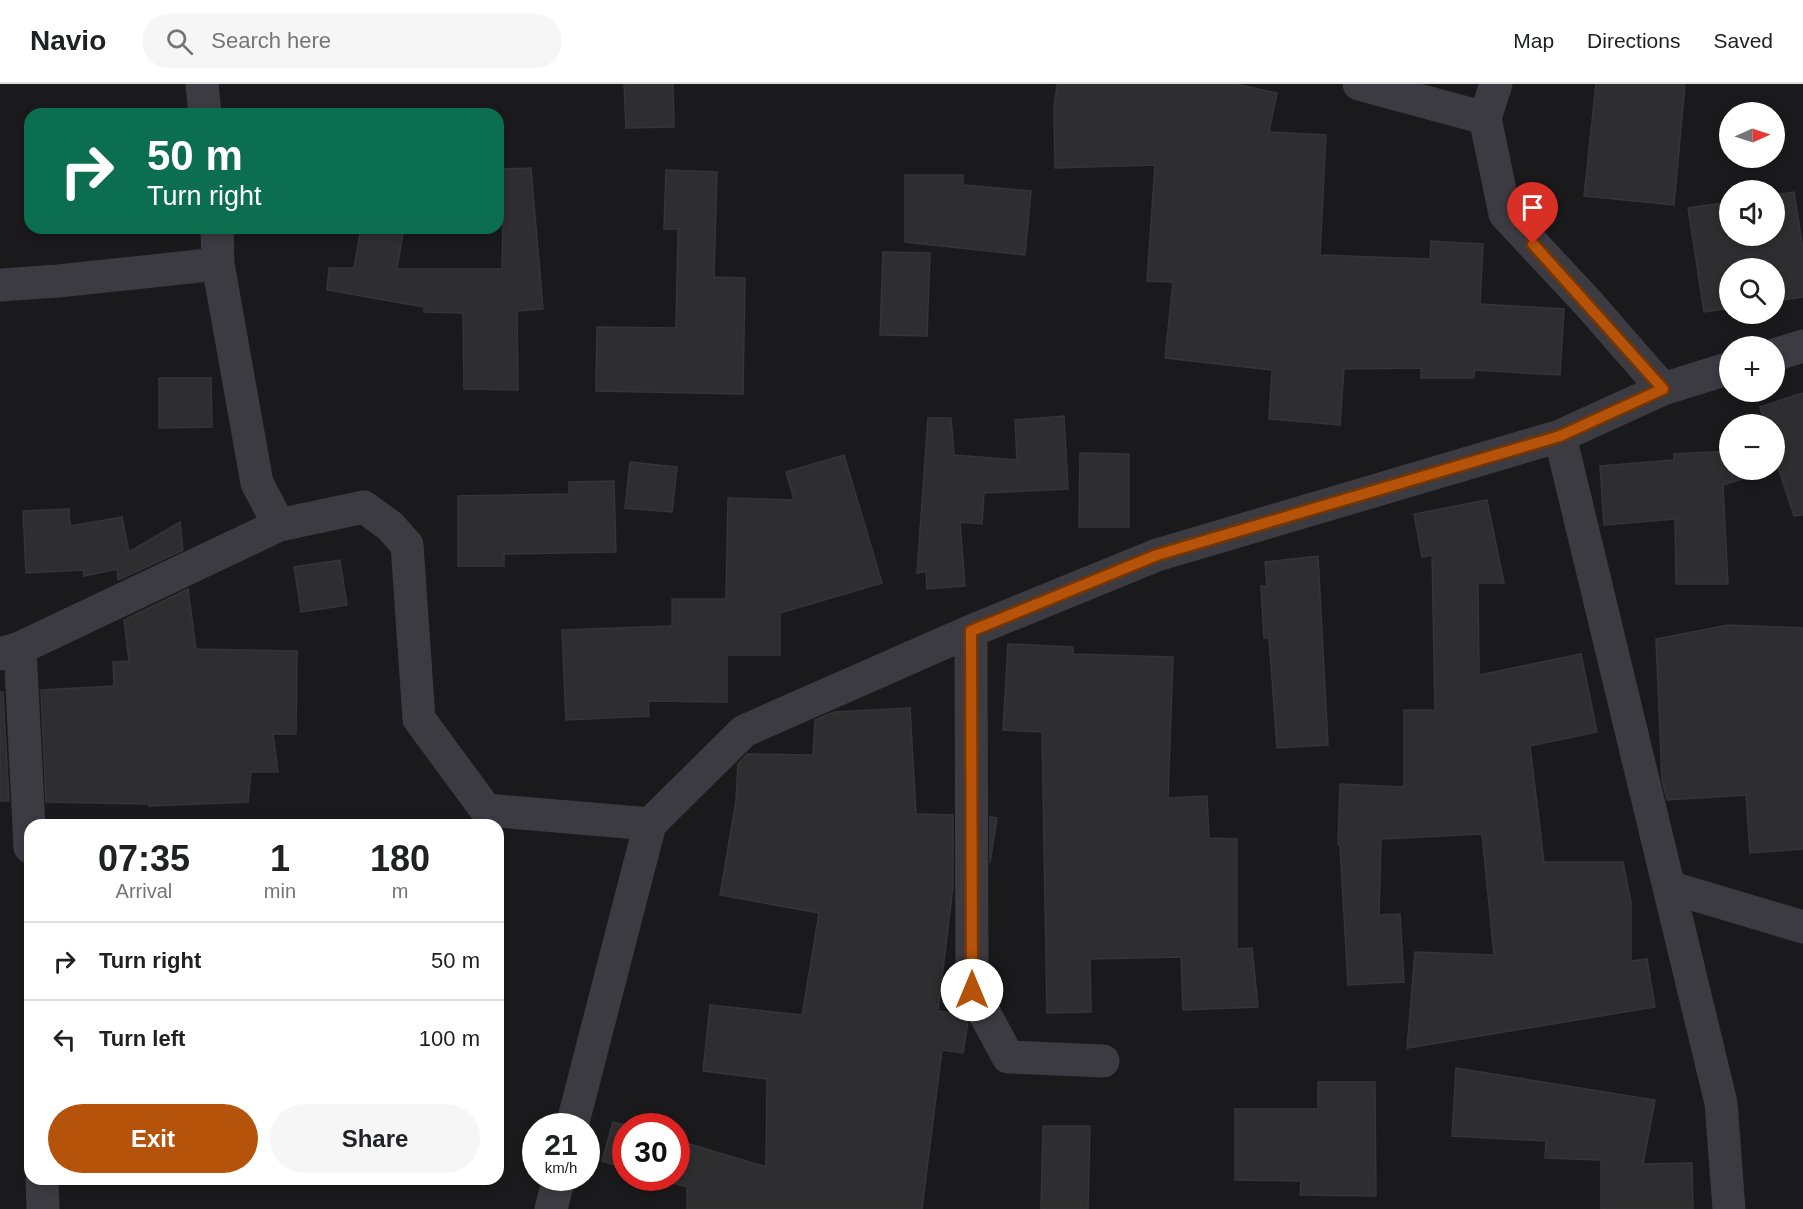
<!DOCTYPE html>
<html lang="en">
<head>
<meta charset="utf-8">
<style>
  body { margin:0; font-family:Helvetica,sans-serif; background:#f6f6f6; color:#202124; height:100vh; display:flex; flex-direction:column; font-size:22px; white-space:nowrap }
  * { box-sizing:border-box; margin:0 }
  p { font-size:20px; color:#757577 }
  .icon { flex:none; width:33px; height:33px; fill:none; stroke:currentColor; stroke-width:2; stroke-linecap:round; stroke-linejoin:round }
  .map { position:relative; flex:1; overflow:hidden }
  .sheet { position:absolute; left:24px; top:735px; width:480px; height:366px; display:flex; flex-direction:column; background:#fff; border-radius:18px; box-shadow:0 3px 9px #0003 }
  .sheet>* { flex:none }
  .top-card { position:absolute; left:24px; top:24px; width:480px; height:126px; border-radius:18px; box-shadow:0 3px 9px #0003; background:#0b6e4f; color:#fff; overflow:hidden }
  .needle { width:39px; rotate:87deg }
  .tools { position:absolute; left:1719px; top:18px; display:grid; gap:12px }
  .tools a { display:grid; place-items:center; width:66px; height:66px; border-radius:50%; background:#fff; box-shadow:0 3px 9px #0003; font-size:30px }
  .speed { position:absolute; left:522px; top:1029px; display:flex; gap:12px; font-size:30px; font-weight:700; text-align:center }
  .speed>* { display:grid; place-content:center; width:78px; height:78px; border-radius:50%; background:#fff; box-shadow:0 3px 9px #0003; line-height:1 }
  .speed small { font-size:15px; font-weight:400 }
  .speed .limit { border:9px solid #d22; background:#fff; color:#111 }
  .pin { position:absolute; display:grid; place-items:center; width:51px; height:51px; color:#fff; margin:-62px -26px; border-radius:50% 50% 50% 0; rotate:-45deg; box-shadow:0 0 6px #0007 }
  .pin .icon { rotate:45deg }
  .me { position:absolute; width:66px; margin:-33px; rotate:0deg; stroke-linejoin:round; filter:drop-shadow(0 0 4px #0008) }
  .turn { display:flex; align-items:center; gap:21px; height:126px; padding:0 24px; font-size:27px }
  .turn .icon { width:78px; height:78px; stroke-width:2.5 }
  .turn b { display:block; font-size:42px; line-height:51px }
  .eta { display:flex; justify-content:space-evenly; align-items:center; height:102px; text-align:center }
  .eta b { font-size:36px; font-weight:700; line-height:42px }
  .primary-button { display:flex; gap:12px; margin-top:auto; padding:12px 24px }
  .primary-button a { flex:1; height:69px; border-radius:36px; background:#b45309; color:#fff; font-size:24px; font-weight:700; line-height:69px; text-align:center }
  .primary-button a+a { background:#f6f6f6; color:#202124 }
  ul { padding:0; list-style:none }
  li { display:flex; align-items:center; gap:18px; height:78px; padding:0 24px; border-top:2px solid #e0e0e0 }
  li div { flex:1 }
  li b { display:block; font-size:22px }
  li em { font-style:normal }
  header { display:flex; align-items:center; gap:36px; box-sizing:border-box; height:84px; padding:0 30px; background:#fff; border-bottom:2px solid #e0e0e0 }
  header strong { font-size:28px }
  nav { display:flex; gap:33px; margin-inline-start:auto; font-size:21px }
  .search { width:420px; height:54px; background:#f6f6f6; display:flex; align-items:center; gap:15px; box-sizing:border-box; padding:0 21px; border-radius:33px; color:#757577; font-size:22px }
  .map>svg:first-child { display:block }
  .building { fill:#2e2d30; stroke:#353438; stroke-width:1.5 }
  .lines { fill:none; stroke-linecap:round; stroke-linejoin:round }
  .minor { stroke:#3b3b41; stroke-width:33 }
  .route-casing { stroke:#753606; stroke-width:15 }
  .route { stroke:#b45309; stroke-width:10 }
</style>
</head>
<body>
<header>
<strong>Navio</strong>
<div class="search"><svg class="icon" aria-label="search" viewBox="0 0 24 24"><circle cx="10" cy="10" r="6"/><path d="M15 15l6 6"/></svg>Search here</div>
<nav><a>Map</a><a>Directions</a><a>Saved</a></nav>
</header>
<div class="map">
<svg width="1803" height="1125" viewBox="0 0 1803 1125">
  <rect width="100%" height="100%" fill="#1a1a1c"/>
  <!-- building -->
  <path class="building" d="M 624,0 L 673,0 L 674,43 L 626,44 Z
    M 1057,0 L 1236,0 L 1277,9 L 1269,48 L 1326,51 L 1320,171 L 1430,175 L 1431,157 L 1483,160 L 1480,220 L 1564,225 L 1560,291 L 1474,286 L 1474,294 L 1421,294 L 1421,284 L 1344,285 L 1340,341 L 1269,335 L 1272,286 L 1165,274 L 1173,198 L 1147,197 L 1155,81 L 1055,84 L 1054,24 Z
    M 1596,0 L 1685,0 L 1674,121 L 1584,112 Z
    M 531,84 L 543,225 L 517,227 L 518,306 L 464,305 L 463,229 L 424,228 L 424,223 L 327,206 L 329,184 L 354,184 L 361,144 L 374,144 L 403,149 L 397,185 L 502,185 L 504,85 Z
    M 666,86 L 717,88 L 714,193 L 745,194 L 743,310 L 596,307 L 597,243 L 676,244 L 678,145 L 664,145 Z
    M 905,91 L 963,91 L 963,101 L 1031,107 L 1025,171 L 905,158 Z
    M 1794,108 L 1803,165 L 1803,213 L 1774,217 L 1774,184 L 1730,184 L 1730,224 L 1704,228 L 1688,124 L 1730,118 L 1730,152 L 1774,152 L 1774,111 Z
    M 883,168 L 930,169 L 927,252 L 880,251 Z
    M 159,294 L 211,294 L 212,343 L 159,344 Z
    M 1803,309 L 1803,431 L 1794,432 L 1778,383 L 1774,384 L 1774,340 L 1765,340 L 1760,323 Z
    M 1064,332 L 1068,405 L 984,409 L 982,440 L 960,438 L 965,502 L 927,505 L 926,487 L 917,489 L 928,334 L 951,334 L 954,371 L 1017,376 L 1015,336 Z
    M 1730,367 L 1730,386 L 1771,386 L 1723,401 L 1728,500 L 1676,500 L 1675,435 L 1604,441 L 1600,382 L 1674,376 L 1674,370 Z
    M 1080,369 L 1129,370 L 1129,443 L 1079,443 Z
    M 844,371 L 882,499 L 780,529 L 780,571 L 727,571 L 727,618 L 648,617 L 649,632 L 566,636 L 562,546 L 672,542 L 672,515 L 726,515 L 728,414 L 794,416 L 786,388 Z
    M 630,378 L 677,383 L 672,428 L 625,424 Z
    M 614,397 L 616,468 L 504,470 L 504,482 L 458,482 L 458,412 L 569,410 L 569,398 Z
    M 1487,416 L 1504,499 L 1478,499 L 1479,591 L 1581,570 L 1597,648 L 1530,662 L 1544,778 L 1623,778 L 1631,818 L 1631,877 L 1647,875 L 1655,923 L 1407,964 L 1415,868 L 1494,871 L 1482,750 L 1381,755 L 1379,831 L 1400,830 L 1404,898 L 1348,901 L 1340,761 L 1338,761 L 1340,700 L 1404,703 L 1404,626 L 1435,626 L 1432,471 L 1422,473 L 1414,430 Z
    M 69,425 L 70,442 L 122,433 L 129,468 L 180,438 L 183,466 L 118,496 L 117,485 L 84,492 L 83,486 L 26,489 L 23,427 Z
    M 1318,472 L 1328,661 L 1277,664 L 1269,554 L 1264,554 L 1261,502 L 1267,502 L 1265,478 Z
    M 340,476 L 347,521 L 301,528 L 294,483 Z
    M 188,505 L 196,565 L 297,567 L 296,650 L 273,650 L 278,688 L 251,688 L 248,718 L 149,722 L 149,720 L 46,718 L 41,606 L 114,602 L 113,578 L 129,577 L 124,536 Z
    M 1728,541 L 1803,544 L 1803,765 L 1750,769 L 1746,711 L 1667,716 L 1662,696 L 1656,555 Z
    M 1008,560 L 1073,563 L 1073,570 L 1173,573 L 1168,714 L 1207,712 L 1209,754 L 1237,755 L 1237,865 L 1252,864 L 1258,923 L 1183,926 L 1181,873 L 1090,875 L 1091,928 L 1047,929 L 1042,648 L 1003,646 Z
    M 0,608 L 3,608 L 9,717 L 0,717 Z
    M 910,624 L 916,730 L 953,731 L 953,802 L 938,927 L 964,930 L 968,937 L 963,969 L 942,966 L 922,1125 L 687,1125 L 687,1103 L 656,1094 L 676,1094 L 676,1056 L 766,1083 L 767,995 L 703,987 L 710,921 L 802,931 L 819,829 L 720,811 L 736,717 L 738,680 L 747,670 L 813,671 L 815,636 L 834,628 Z
    M 990,733 L 997,734 L 990,779 Z
    M 1456,984 L 1655,1016 L 1643,1080 L 1692,1079 L 1693,1125 L 1601,1125 L 1601,1076 L 1545,1074 L 1546,1057 L 1452,1052 Z
    M 1318,998 L 1375,998 L 1376,1112 L 1300,1111 L 1301,1097 L 1235,1096 L 1235,1025 L 1318,1025 Z
    M 613,1038 L 630,1042 L 626,1042 L 626,1084 L 602,1077 Z
    M 1043,1042 L 1090,1042 L 1088,1125 L 1041,1125 Z"/>
  <g class="lines">
    <!-- minor -->
    <path class="minor" d="M 202,0 L 205,30
      M 1359,0 L 1485,34
      M 1496,0 L 1485,34 L 1505,130 L 1589,220 L 1663,305
      M 217,144 L 218,180 L 257,399 L 279,441 L 364,423 L 390,442 L 407,461 L 419,635 L 486,726 L 650,740
      M 0,201 L 58,197 L 218,180
      M 1774,271 L 1803,262
      M 1560,352 L 1721,1019 L 1729,1125
      M 971,547 L 972,906 L 1008,973 L 1103,977
      M 20,564 L 30,763
      M 0,570 L 20,564 L 279,441
      M 1669,803 L 1803,843
      M 572,1042 L 650,740 L 744,647 L 971,547 L 1157,471 L 1560,352 L 1663,305 L 1730,284
      M 42,1095 L 43,1125
      M 551,1125 L 559,1094"/>
  </g>
  <g class="lines">
    <!-- route casing -->
    <g class="route-casing">
      <path id="route" d="M 972,906 L 971,547 L 1157,471 L 1560,352 L 1663,305 L 1533,160"/>
    </g>
    <!-- route -->
    <use href="#route" class="route"/>
  </g>
</svg>
<div class="tools">
<a><svg class="needle" viewBox="-14 -14 28 28"><path d="M0-13l5 13h-10z" fill="#e53935"/><path d="M0 13l5-13h-10z" fill="#757577"/></svg></a>
<a><svg class="icon" aria-label="sound" viewBox="0 0 24 24"><path d="M4 9h4l5-4v14l-5-4H4zM17 9q2 3 0 6"/></svg></a>
<a><svg class="icon" aria-label="search" viewBox="0 0 24 24"><circle cx="10" cy="10" r="6"/><path d="M15 15l6 6"/></svg></a>
<a>+</a>
<a>−</a>
</div>
<div class="speed"><div>21<small>km/h</small></div><div class="limit">30</div></div>
<div class="pin" style="left:1533px;top:160px;background:#d93025"><svg class="icon" aria-label="arrive" viewBox="0 0 24 24"><path d="M6 21V4h12l-3 4 3 4H6"/></svg></div>
<svg class="me" style="left:972px;top:906px" viewBox="-20 -20 40 40"><circle r="19" fill="#fff"/><path d="M0-13L10 11 0 6-10 11z" fill="#b45309"/></svg>
<div class="top-card">
<div class="turn"><svg class="icon" aria-label="right" viewBox="0 0 24 24"><path d="M7 20v-9h11M14 6l5 5-5 5"/></svg><div><b>50 m</b>Turn right</div></div>
</div>
<section class="sheet">
<div class="eta">
<div><b>07:35</b><p>Arrival</p></div>
<div><b>1</b><p>min</p></div>
<div><b>180</b><p>m</p></div>
</div>
<ul>
<li><svg class="icon" aria-label="right" viewBox="0 0 24 24"><path d="M7 20v-9h11M14 6l5 5-5 5"/></svg><div><b>Turn right</b></div><em>50 m</em></li>
<li><svg class="icon" aria-label="left" viewBox="0 0 24 24"><path d="M17 20v-9H6M10 6l-5 5 5 5"/></svg><div><b>Turn left</b></div><em>100 m</em></li>
</ul>
<div class="primary-button"><a>Exit</a><a>Share</a></div>
</section>
</div>
</body>
</html>
